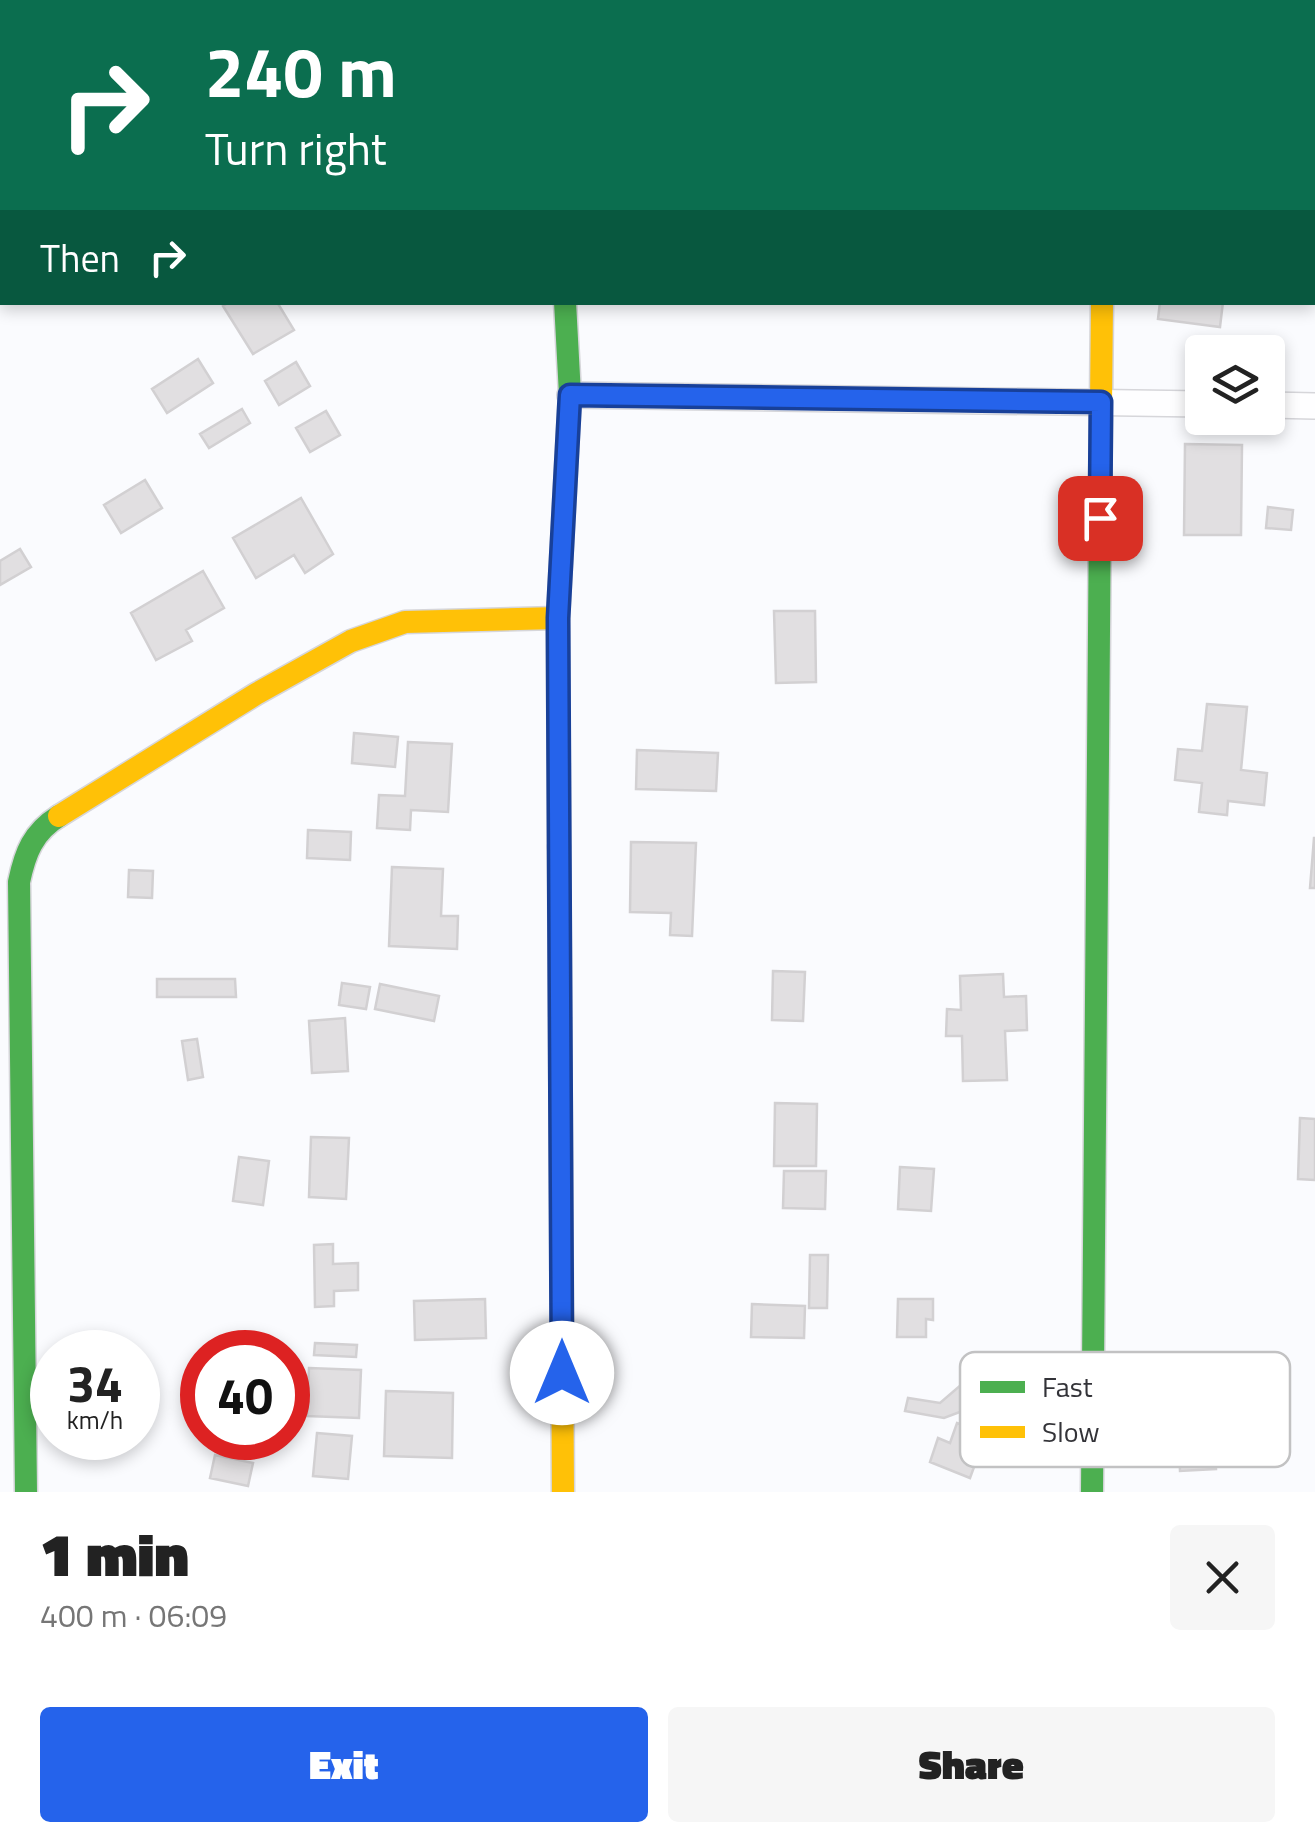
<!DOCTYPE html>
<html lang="en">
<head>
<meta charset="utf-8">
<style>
  body { margin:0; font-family:"Titillium Web",sans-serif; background:#f6f6f6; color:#222; height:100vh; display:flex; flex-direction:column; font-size:38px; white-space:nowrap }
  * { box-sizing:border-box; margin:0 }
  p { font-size:32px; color:#767676 }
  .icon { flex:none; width:55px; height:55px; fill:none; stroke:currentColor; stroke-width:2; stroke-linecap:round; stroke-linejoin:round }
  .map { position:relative; height:1492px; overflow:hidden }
  .details { display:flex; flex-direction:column; background:#fff; flex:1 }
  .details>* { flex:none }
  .banner { position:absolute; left:0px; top:0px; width:1315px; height:305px; box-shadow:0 5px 15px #0003; background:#0b6e4f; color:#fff; overflow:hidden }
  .buttons { position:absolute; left:1185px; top:335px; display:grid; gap:20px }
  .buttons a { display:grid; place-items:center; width:100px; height:100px; border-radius:10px; background:#fff; box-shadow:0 5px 15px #0003; font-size:50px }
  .speed { position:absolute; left:30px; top:1330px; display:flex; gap:20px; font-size:50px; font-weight:700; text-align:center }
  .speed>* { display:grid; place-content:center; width:130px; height:130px; border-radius:50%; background:#fff; box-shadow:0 5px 15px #0003; line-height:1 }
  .speed small { font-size:25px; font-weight:400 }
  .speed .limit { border:15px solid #d22; background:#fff; color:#111 }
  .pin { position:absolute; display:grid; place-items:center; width:85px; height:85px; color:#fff; margin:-42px; border-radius:20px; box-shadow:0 5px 15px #0006 }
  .me { position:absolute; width:110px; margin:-55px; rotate:0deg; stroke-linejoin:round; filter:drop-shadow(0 0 8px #0008) }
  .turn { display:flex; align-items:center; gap:35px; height:210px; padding:0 40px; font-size:45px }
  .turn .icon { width:130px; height:130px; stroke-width:2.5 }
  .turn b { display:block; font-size:70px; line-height:85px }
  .then { display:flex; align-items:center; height:95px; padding:0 40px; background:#0003; gap:20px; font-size:38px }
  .round { display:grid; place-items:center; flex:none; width:105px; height:105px; border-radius:10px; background:#f6f6f6 }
  .overview { display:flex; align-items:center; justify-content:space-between; height:170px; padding:0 40px }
  h1 { font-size:60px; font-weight:800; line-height:75px }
  .cta { display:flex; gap:20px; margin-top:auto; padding:20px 40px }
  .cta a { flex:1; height:115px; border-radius:10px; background:#2563eb; color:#fff; font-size:40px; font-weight:800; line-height:115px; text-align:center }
  .cta a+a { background:#f6f6f6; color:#222 }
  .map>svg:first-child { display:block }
  .building { fill:#e1dfe1; stroke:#d2d0d2; stroke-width:2.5 }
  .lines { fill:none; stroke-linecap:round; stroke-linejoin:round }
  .street-casing { stroke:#d6d6da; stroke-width:28 }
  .fast-casing { stroke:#d6d6da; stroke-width:25 }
  .slow-casing { stroke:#d6d6da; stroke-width:25 }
  .street { stroke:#fefeff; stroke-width:25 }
  .fast { stroke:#4caf50; stroke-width:22 }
  .slow { stroke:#ffc107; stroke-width:22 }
  .route-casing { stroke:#184099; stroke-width:25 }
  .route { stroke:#2563eb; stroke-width:18 }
  .key { fill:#fff; stroke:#c2c2c3; stroke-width:2.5 }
  .key-label { font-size:28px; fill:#333338 }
</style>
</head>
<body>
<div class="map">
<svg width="1315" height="1492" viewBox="0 0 1315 1492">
  <rect width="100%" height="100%" fill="#fafbfe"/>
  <!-- building -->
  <path class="building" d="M 1312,71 L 1315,71 L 1315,114 L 1312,114 Z
    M 229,302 L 277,302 L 294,330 L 253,354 L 223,306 Z
    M 1160,302 L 1223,302 L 1220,327 L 1158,319 Z
    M 198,359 L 213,383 L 167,413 L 152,389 Z
    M 296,362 L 310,386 L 279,405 L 265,381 Z
    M 242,409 L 250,423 L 209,448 L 200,434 Z
    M 326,411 L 340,435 L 310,452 L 296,428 Z
    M 1185,444 L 1242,445 L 1241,535 L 1184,535 Z
    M 145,480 L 162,508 L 121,533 L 104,505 Z
    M 301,498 L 333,554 L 305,573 L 294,555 L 256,578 L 233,538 Z
    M 1268,507 L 1293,510 L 1291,530 L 1266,528 Z
    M 20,549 L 31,567 L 0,585 L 0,561 Z
    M 203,571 L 224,608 L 186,630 L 192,641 L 156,660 L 131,613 Z
    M 774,611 L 815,611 L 816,682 L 776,683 Z
    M 1207,704 L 1247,707 L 1241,770 L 1267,773 L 1264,805 L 1228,801 L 1227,815 L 1199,812 L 1202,783 L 1175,780 L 1178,749 L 1202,751 Z
    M 354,733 L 398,737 L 395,767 L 352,763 Z
    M 408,742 L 452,744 L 448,812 L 411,810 L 410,830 L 377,828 L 379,795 L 405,796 Z
    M 637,750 L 718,753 L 716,791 L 636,789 Z
    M 308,830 L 351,832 L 350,860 L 307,858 Z
    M 1314,838 L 1315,838 L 1315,888 L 1310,888 Z
    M 631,842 L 696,843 L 692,936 L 670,935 L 671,913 L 630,912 Z
    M 392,867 L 443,869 L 441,916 L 458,916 L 457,949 L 389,946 Z
    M 129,870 L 153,871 L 152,898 L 128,897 Z
    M 773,971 L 805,972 L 803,1021 L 772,1020 Z
    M 1003,974 L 1004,997 L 1026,996 L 1027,1030 L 1005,1031 L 1007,1080 L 963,1081 L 962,1036 L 946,1036 L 947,1009 L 961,1010 L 960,976 Z
    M 157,979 L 235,979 L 236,997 L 157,997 Z
    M 342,983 L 370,987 L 366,1009 L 339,1005 Z
    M 380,984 L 439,996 L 434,1021 L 375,1009 Z
    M 345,1018 L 348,1071 L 312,1073 L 309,1021 Z
    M 197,1039 L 203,1077 L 188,1080 L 182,1041 Z
    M 775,1103 L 817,1104 L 816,1166 L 774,1166 Z
    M 1300,1118 L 1315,1119 L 1315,1180 L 1298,1179 Z
    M 311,1137 L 349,1138 L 346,1199 L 309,1197 Z
    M 239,1157 L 269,1161 L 263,1205 L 233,1201 Z
    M 900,1167 L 934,1169 L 931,1211 L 898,1209 Z
    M 784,1171 L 826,1171 L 825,1209 L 783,1208 Z
    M 333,1244 L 333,1264 L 358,1263 L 358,1290 L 334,1291 L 334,1306 L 315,1307 L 314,1245 Z
    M 810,1255 L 828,1255 L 827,1308 L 809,1308 Z
    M 485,1299 L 486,1338 L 415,1340 L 414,1301 Z
    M 898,1299 L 933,1299 L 933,1320 L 926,1319 L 926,1337 L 897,1337 Z
    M 752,1304 L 805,1306 L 804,1338 L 751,1337 Z
    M 315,1343 L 357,1345 L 356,1357 L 314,1355 Z
    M 309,1368 L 361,1370 L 359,1418 L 307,1416 Z
    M 976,1372 L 992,1392 L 980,1404 L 989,1414 L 979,1424 L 965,1410 L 944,1418 L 905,1411 L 908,1398 L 940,1403 Z
    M 1212,1385 L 1216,1469 L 1180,1471 L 1178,1419 L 1156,1418 L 1156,1387 Z
    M 386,1391 L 453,1393 L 452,1458 L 384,1456 Z
    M 957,1423 L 986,1434 L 970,1478 L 930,1462 L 938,1438 L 950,1443 Z
    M 317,1433 L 352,1436 L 348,1479 L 313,1476 Z
    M 215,1455 L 253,1463 L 248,1486 L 210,1478 Z"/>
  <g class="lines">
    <!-- street casing -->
    <g class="street-casing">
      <path id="street" d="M 461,0 L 463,2
        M 318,2 L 322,0
        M 1105,2 L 1105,0
        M 0,199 L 2,197
        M 570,395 L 1202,404
        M 1268,405 L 1315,406"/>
    </g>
    <!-- fast casing -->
    <g class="fast-casing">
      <path id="fast" d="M 559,847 L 558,618 L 570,395 L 565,302
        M 26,1492 L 19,882 C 25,853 33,832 59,816
        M 1092,1492 L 1100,508"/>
    </g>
    <!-- slow casing -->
    <g class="slow-casing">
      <path id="slow" d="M 1100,508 L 1102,302
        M 59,816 L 256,694 L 351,641 L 405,622 L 558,618
        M 559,847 L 563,1492"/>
    </g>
    <!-- street -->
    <use href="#street" class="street"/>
    <!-- fast -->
    <use href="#fast" class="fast"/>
    <!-- slow -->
    <use href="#slow" class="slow"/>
  </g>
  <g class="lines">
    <!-- route casing -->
    <g class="route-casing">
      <path id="route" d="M 562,1373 L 558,618 L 570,395 L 1101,402 L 1100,518"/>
    </g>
    <!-- route -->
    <use href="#route" class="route"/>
  </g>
  <!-- legend -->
  <rect x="960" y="1352" width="330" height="115" rx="15" class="key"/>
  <rect x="980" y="1381" width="45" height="12" fill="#4caf50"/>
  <rect x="980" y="1426" width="45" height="12" fill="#ffc107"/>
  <g class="key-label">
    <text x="1042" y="1397">Fast</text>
    <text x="1042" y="1442">Slow</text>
  </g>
</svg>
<div class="buttons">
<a><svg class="icon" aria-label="layers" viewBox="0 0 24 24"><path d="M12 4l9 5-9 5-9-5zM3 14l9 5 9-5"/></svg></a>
</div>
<div class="speed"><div>34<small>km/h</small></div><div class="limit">40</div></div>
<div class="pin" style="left:1100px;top:518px;background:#d93025"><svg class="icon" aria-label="arrive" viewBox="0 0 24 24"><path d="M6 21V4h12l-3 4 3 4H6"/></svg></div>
<svg class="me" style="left:562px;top:1373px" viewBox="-20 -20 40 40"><circle r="19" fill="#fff"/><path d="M0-13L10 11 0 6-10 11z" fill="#2563eb"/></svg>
<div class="banner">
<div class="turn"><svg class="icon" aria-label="right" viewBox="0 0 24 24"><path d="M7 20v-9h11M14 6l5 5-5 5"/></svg><div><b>240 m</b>Turn right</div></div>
<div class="then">Then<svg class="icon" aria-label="right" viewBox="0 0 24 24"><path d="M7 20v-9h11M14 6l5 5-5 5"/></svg></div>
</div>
</div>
<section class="details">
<div class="overview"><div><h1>1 min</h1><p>400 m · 06:09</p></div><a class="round"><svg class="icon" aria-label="close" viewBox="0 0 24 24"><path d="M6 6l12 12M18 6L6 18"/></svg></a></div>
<div class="cta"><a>Exit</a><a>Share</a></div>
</section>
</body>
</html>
